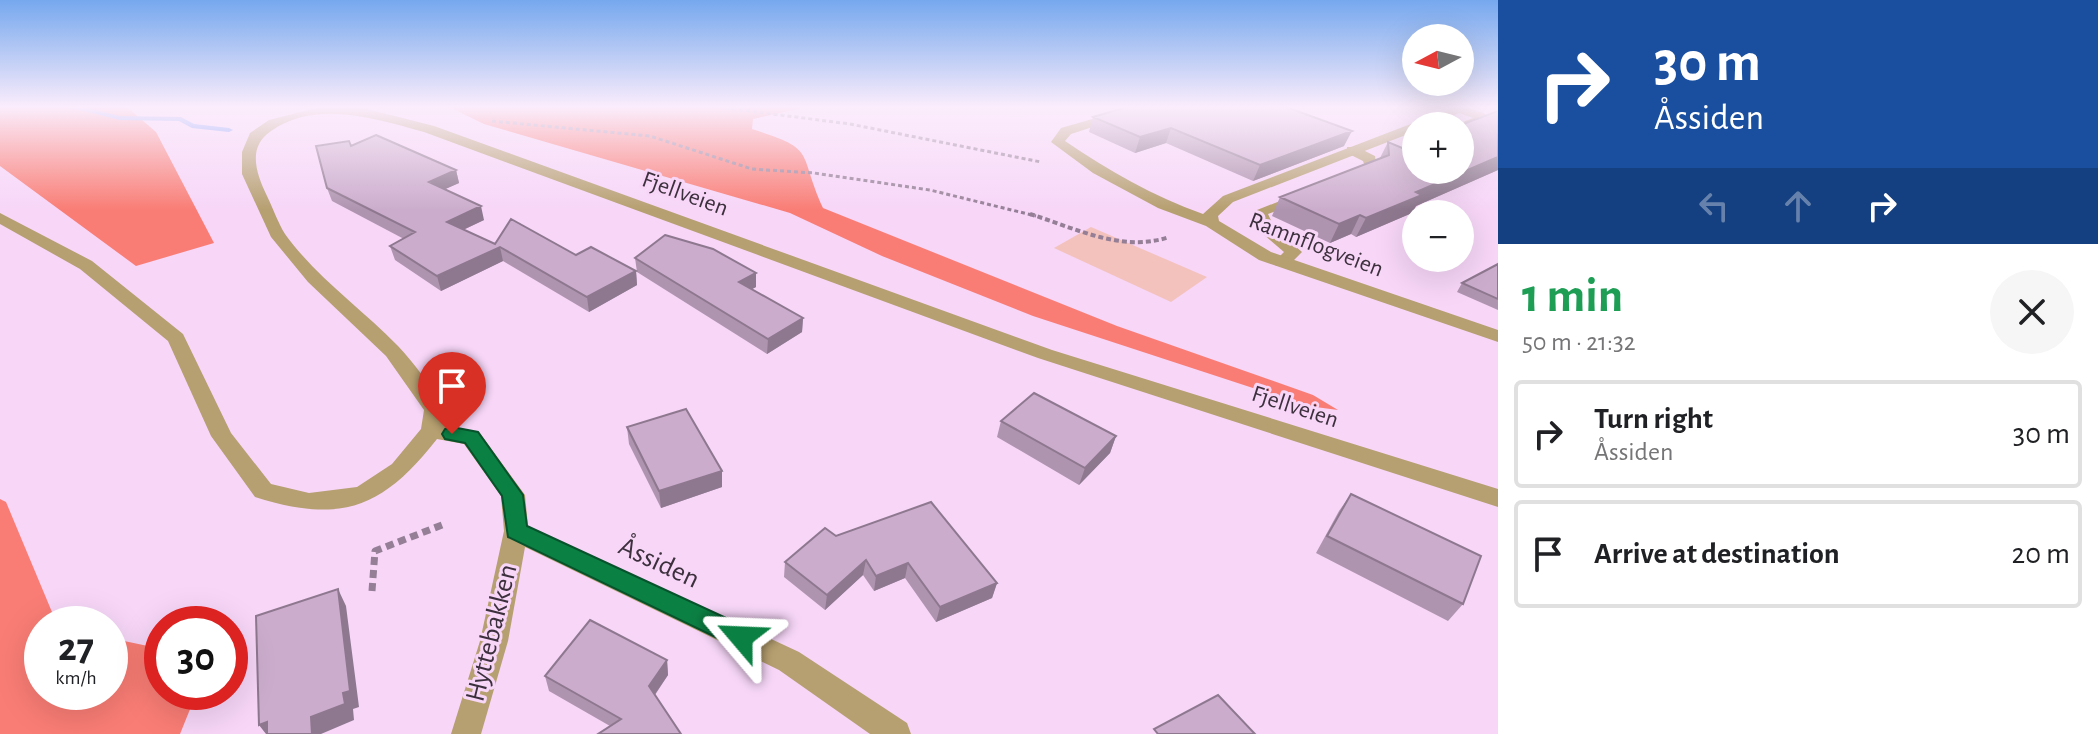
<!DOCTYPE html>
<html lang="en">
<head>
<meta charset="utf-8">
<style>
  body { margin:0; font-family:"Alegreya Sans",sans-serif; background:#f6f6f6; color:#202124; height:100vh; display:flex; flex-direction:column; font-size:30px; white-space:nowrap }
  * { box-sizing:border-box; margin:0 }
  p { font-size:26px; color:#757577 }
  .icon { flex:none; width:44px; height:44px; fill:none; stroke:currentColor; stroke-width:2; stroke-linecap:round; stroke-linejoin:round }
  .map { position:relative; flex:1; overflow:hidden }
  .details { display:flex; flex-direction:column; background:#fff; width:600px }
  .details>* { flex:none }
  .banner { background:#1a4fa0; color:#fff; overflow:hidden }
  .needle { width:52px; rotate:263deg }
  .tools { position:absolute; left:1402px; top:24px; display:grid; gap:16px }
  .tools a { display:grid; place-items:center; width:72px; height:72px; border-radius:50%; background:#fff; box-shadow:0 8px 32px #0002; font-size:40px }
  .speed { position:absolute; left:24px; top:606px; display:flex; gap:16px; font-size:40px; font-weight:700; text-align:center }
  .speed>* { display:grid; place-content:center; width:104px; height:104px; border-radius:50%; background:#fff; box-shadow:0 8px 32px #0002; line-height:1 }
  .speed small { font-size:20px; font-weight:400 }
  .speed .limit { border:12px solid #d22; background:#fff; color:#111 }
  .pin { position:absolute; display:grid; place-items:center; width:68px; height:68px; color:#fff; margin:-82px -34px; border-radius:50% 50% 50% 0; rotate:-45deg; box-shadow:0 0 8px #0007 }
  .pin .icon { rotate:45deg }
  .me { position:absolute; width:88px; margin:-44px; rotate:296deg; stroke-linejoin:round; filter:drop-shadow(0 0 6px #0008) }
  .turn { display:flex; align-items:center; gap:28px; height:168px; padding:0 24px; font-size:36px }
  .turn .icon { width:104px; height:104px; stroke-width:2.5 }
  .turn b { display:block; font-size:56px; line-height:68px }
  .lanes { display:flex; align-items:center; height:76px; padding:0 24px; background:#0003; justify-content:center; gap:40px; direction:ltr }
  .lanes .off { opacity:.35 }
  .round { display:grid; place-items:center; flex:none; width:84px; height:84px; border-radius:42px; background:#f6f6f6 }
  .summary { display:flex; align-items:center; justify-content:space-between; height:136px; padding:0 24px }
  h1 { font-size:48px; font-weight:600; line-height:60px; color:#1e9e55 }
  ul { padding:0; list-style:none }
  li { display:flex; align-items:center; gap:24px; height:108px; margin:0 16px 12px; padding:0 8px; border:4px solid #e0e0e0; border-radius:8px }
  li div { flex:1 }
  li b { display:block; font-size:30px }
  li em { font-style:normal }
  main { display:flex; flex:1; min-height:0 }
  .map>svg:first-child { display:block }
  .green { fill:#f4c2bd }
  .forest { fill:#f97d75 }
  .lines { fill:none; stroke-linecap:round; stroke-linejoin:round }
  .stream { fill:#6c96f8; fill-rule:evenodd }
  .path-far2 { stroke:#957f96; stroke-width:3; stroke-dasharray:4 3; stroke-linecap:butt }
  .path-far1 { stroke:#957f96; stroke-width:4; stroke-dasharray:5 3; stroke-linecap:butt }
  .path { stroke:#957f96; stroke-width:7; stroke-dasharray:8 5; stroke-linecap:butt }
  .lane { fill:#b69f70; fill-rule:evenodd }
  .street { fill:#b69f70; fill-rule:evenodd }
  .wall { fill:#af94af }
  .shaded-wall { fill:#8e788f }
  .building { fill:#cbaccc; stroke:#8e788f; stroke-width:2 }
  .route { fill:#0b8043; stroke:#07532c; stroke-width:2 }
  .labels { text-anchor:middle; dominant-baseline:central; stroke-width:6; stroke-linejoin:round; paint-order:stroke }
  .street-label { font-size:24px; fill:#3d303d; stroke:#f7d6f8 }
  .near-street-label { font-size:28px; fill:#3d303d; stroke:#f7d6f8 }
</style>
</head>
<body>
<main>
<div class="map">
<svg width="1498" height="734" viewBox="0 0 1498 734">
  <rect width="100%" height="100%" fill="#f7d6f8"/>
  <!-- green -->
  <path class="green" d="M 1091,227 L 1207,277 L 1171,302 L 1054,248 Z"/>
  <!-- forest -->
  <path class="forest" d="M 0,107 L 127,107 L 156,132 L 214,243 L 136,266 L 0,166 Z
    M 449,107 L 807,107 L 753,119 L 752,129 C 818,150 797,150 823,208 L 1117,326 L 1313,395 L 1338,410 L 1308,406 L 1033,316 L 882,256 L 790,213 L 484,124 Z
    M 0,499 L 6,502 L 57,624 L 42,624 L 42,692 L 110,692 L 110,638 L 162,649 L 162,692 L 197,692 L 180,734 L 0,734 Z"/>
  <g class="lines">
    <!-- stream -->
    <path class="stream" d="M 68,107 L 82,107 L 120,116 L 181,117 L 194,124 L 229,128 L 233,130 L 229,132 L 192,128 L 179,121 L 120,120 Z"/>
    <!-- path-far2 -->
    <path class="path-far2" d="M 718,107 L 850,124 L 1041,162
      M 492,121 L 650,136 L 752,169 L 814,173 L 930,190 L 1036,216"/>
    <!-- path-far1 -->
    <path class="path-far1" d="M 1030,214 C 1075,228 1122,253 1169,237"/>
    <!-- path -->
    <path class="path" d="M 372,591 L 375,551 L 442,525"/>
    <!-- lane -->
    <path class="lane" d="M 1456,107 L 1467,107 L 1485,114 L 1487,120 L 1460,132 L 1460,126 L 1455,125 L 1473,118 L 1457,112 Z
      M 1347,147 L 1357,147 L 1375,156 L 1377,172 L 1347,179 L 1347,173 L 1365,167 L 1363,161 L 1347,153 Z
      M 1300,193 L 1305,194 L 1305,200 L 1268,214 L 1274,227 L 1302,252 L 1288,266 L 1276,266 L 1274,262 L 1284,252 L 1262,233 L 1252,212 Z"/>
    <!-- street -->
    <path class="street" d="M 320,107 L 359,107 L 434,126 L 1052,350 L 1498,489 L 1498,507 L 1038,358 L 424,132 C 376,119 317,99 271,131 C 247,147 256,173 267,196 C 273,208 278,223 285,234 C 316,277 361,308 398,346 C 415,364 432,388 446,409 L 444,425 L 479,432 L 525,495 L 528,526 L 799,652 L 907,723 L 911,734 L 870,734 L 779,670 L 525,547 L 508,641 L 481,734 L 451,734 L 480,641 L 504,531 L 501,496 L 464,444 L 437,439 C 382,509 341,524 255,497 L 211,436 L 168,341 L 80,269 L 0,224 L 0,213 L 92,261 L 183,334 L 231,433 L 271,484 L 309,493 L 357,487 L 392,464 L 421,429 L 424,410 L 386,356 L 308,282 L 271,237 L 242,174 L 242,152 L 250,133 L 269,120 Z
      M 1134,107 L 1154,107 L 1071,134 L 1065,141 C 1109,171 1153,196 1203,214 L 1223,196 L 1455,107 L 1473,107 L 1429,126 L 1416,126 L 1416,131 L 1233,202 L 1218,216 L 1219,221 L 1271,252 L 1498,330 L 1498,342 L 1259,260 L 1206,226 L 1158,208 L 1093,173 L 1051,142 L 1061,128 Z"/>
  </g>
  <!-- wall -->
  <path class="wall" d="M 1498,111 L 1498,170 L 1416,206 L 1412,213 L 1356,237 L 1351,234 L 1330,243 L 1272,216 L 1280,197 L 1380,158 L 1388,142 L 1402,148 Z
    M 1093,117 L 1344,146 L 1253,181 L 1166,143 L 1135,153 L 1089,132 Z
    M 351,146 L 456,170 L 459,183 L 445,189 L 484,220 L 463,230 L 495,244 L 576,255 L 636,271 L 637,285 L 589,312 L 503,261 L 441,291 L 395,260 L 390,246 L 404,239 L 332,201 L 327,188 Z
    M 635,258 L 756,287 L 752,289 L 803,318 L 802,332 L 767,354 L 637,272 Z
    M 1498,264 L 1498,310 L 1457,292 L 1462,283 Z
    M 1001,421 L 1116,436 L 1110,453 L 1079,485 L 997,437 Z
    M 627,427 L 722,487 L 661,508 L 629,444 Z
    M 1351,494 L 1463,604 L 1448,621 L 1316,553 L 1339,511 Z
    M 836,536 L 997,583 L 992,598 L 936,622 L 905,578 L 874,591 L 863,575 L 825,610 L 784,577 L 785,562 Z
    M 667,660 L 668,675 L 655,695 L 610,726 L 549,691 L 545,676 Z"/>
  <!-- shaded-wall -->
  <path class="shaded-wall" d="M 1171,128 L 1166,143 L 1135,153 L 1140,137 Z
    M 1352,131 L 1344,146 L 1253,181 L 1260,165 Z
    M 1498,157 L 1498,170 L 1416,206 L 1412,213 L 1356,237 L 1366,218 L 1416,192 Z
    M 456,170 L 459,183 L 432,195 L 429,182 Z
    M 481,206 L 484,220 L 450,236 L 447,222 Z
    M 1360,215 L 1351,234 L 1330,243 L 1339,224 Z
    M 500,247 L 503,261 L 441,291 L 437,276 Z
    M 636,271 L 637,285 L 589,312 L 587,297 Z
    M 756,273 L 756,287 L 739,296 L 739,282 Z
    M 803,318 L 802,332 L 767,354 L 768,339 Z
    M 1116,436 L 1110,453 L 1079,485 L 1085,468 Z
    M 722,471 L 722,487 L 661,508 L 659,491 Z
    M 866,560 L 863,575 L 825,610 L 827,595 Z
    M 908,563 L 905,578 L 874,591 L 876,576 Z
    M 997,583 L 992,598 L 936,622 L 940,607 Z
    M 338,589 L 346,606 L 359,707 L 353,709 L 354,720 L 321,734 L 312,734 L 311,717 L 343,693 Z
    M 667,660 L 668,675 L 651,700 L 649,686 Z
    M 267,722 L 275,734 L 266,734 L 259,725 Z"/>
  <!-- building -->
  <path class="building" d="M 1127,107 L 1286,107 L 1352,131 L 1260,165 L 1171,128 L 1140,137 L 1093,117 Z
    M 1498,111 L 1498,157 L 1416,192 L 1422,195 L 1366,218 L 1360,215 L 1339,224 L 1280,197 L 1389,155 L 1388,142 L 1402,148 L 1416,142 L 1416,170 L 1460,170 L 1460,126 L 1458,126 Z
    M 376,135 L 456,170 L 429,182 L 481,206 L 447,222 L 495,244 L 511,219 L 576,255 L 591,247 L 636,271 L 587,297 L 500,247 L 437,276 L 390,246 L 415,232 L 327,188 L 316,146 L 349,141 L 351,146 Z
    M 665,235 L 713,249 L 756,273 L 739,282 L 803,318 L 768,339 L 635,258 Z
    M 1498,264 L 1498,299 L 1462,283 Z
    M 1034,393 L 1116,436 L 1085,468 L 1001,421 Z
    M 686,409 L 722,471 L 659,491 L 627,427 Z
    M 1351,494 L 1481,556 L 1463,604 L 1327,536 Z
    M 931,502 L 997,583 L 940,607 L 908,563 L 876,576 L 866,560 L 827,595 L 785,562 L 825,528 L 836,536 Z
    M 338,589 L 350,691 L 343,693 L 345,704 L 311,717 L 312,734 L 267,734 L 267,722 L 259,725 L 256,616 Z
    M 590,620 L 667,660 L 649,686 L 681,734 L 598,734 L 621,719 L 545,676 Z
    M 1218,695 L 1255,734 L 1158,734 L 1154,729 Z"/>
  <!-- sky -->
  <linearGradient id="sky" x2="0" y2="1"><stop stop-color="#76a8ee"/><stop offset="0.51" stop-color="#fbedfc"/><stop offset="1" stop-color="#fbedfc" stop-opacity="0"/></linearGradient>
  <rect width="1498" height="210" fill="url(#sky)"/>
  <!-- route -->
  <path class="route" d="M 452,427 L 478,432 L 523,495 L 527,526 L 750,629 L 753,637 L 750,645 L 741,649 L 732,645 L 508,537 L 502,496 L 465,443 L 445,439 L 442,434 L 445,429 Z"/>
  <g class="labels">
    <!-- street labels -->
    <g class="street-label">
      <text transform="translate(685 194) rotate(20)">Fjellveien</text>
      <text transform="translate(1316 245) rotate(21)">Ramnflogveien</text>
      <text transform="translate(1295 407) rotate(18)">Fjellveien</text>
    </g>
    <!-- near-street labels -->
    <g class="near-street-label">
      <text transform="translate(659 563) rotate(25)">Åssiden</text>
      <text transform="translate(492 633) rotate(-76)">Hyttebakken</text>
    </g>
  </g>
</svg>
<div class="tools">
<a><svg class="needle" viewBox="-14 -14 28 28"><path d="M0-13l5 13h-10z" fill="#e53935"/><path d="M0 13l5-13h-10z" fill="#757577"/></svg></a>
<a>+</a>
<a>−</a>
</div>
<div class="speed"><div>27<small>km/h</small></div><div class="limit">30</div></div>
<div class="pin" style="left:452px;top:434px;background:#d93025"><svg class="icon" aria-label="arrive" viewBox="0 0 24 24"><path d="M6 21V4h12l-3 4 3 4H6"/></svg></div>
<svg class="me" style="left:741px;top:637px" viewBox="-20 -20 40 40"><path d="M0-17L14 15 0 8-14 15z" fill="#0b8043" stroke="#fff" stroke-width="4"/></svg>
</div>
<section class="details">
<div class="banner">
<div class="turn"><svg class="icon" aria-label="right" viewBox="0 0 24 24"><path d="M7 20v-9h11M14 6l5 5-5 5"/></svg><div><b>30 m</b>Åssiden</div></div>
<div class="lanes"><svg class="icon off" aria-label="left" viewBox="0 0 24 24"><path d="M17 20v-9H6M10 6l-5 5 5 5"/></svg><svg class="icon off" aria-label="ahead" viewBox="0 0 24 24"><path d="M12 20V5M6 11l6-6 6 6"/></svg><svg class="icon" aria-label="right" viewBox="0 0 24 24"><path d="M7 20v-9h11M14 6l5 5-5 5"/></svg></div>
</div>
<div class="summary"><div><h1>1 min</h1><p>50 m · 21:32</p></div><a class="round"><svg class="icon" aria-label="close" viewBox="0 0 24 24"><path d="M6 6l12 12M18 6L6 18"/></svg></a></div>
<ul>
<li><svg class="icon" aria-label="right" viewBox="0 0 24 24"><path d="M7 20v-9h11M14 6l5 5-5 5"/></svg><div><b>Turn right</b><p>Åssiden</p></div><em>30 m</em></li>
<li><svg class="icon" aria-label="arrive" viewBox="0 0 24 24"><path d="M6 21V4h12l-3 4 3 4H6"/></svg><div><b>Arrive at destination</b></div><em>20 m</em></li>
</ul>
</section>
</main>
</body>
</html>
